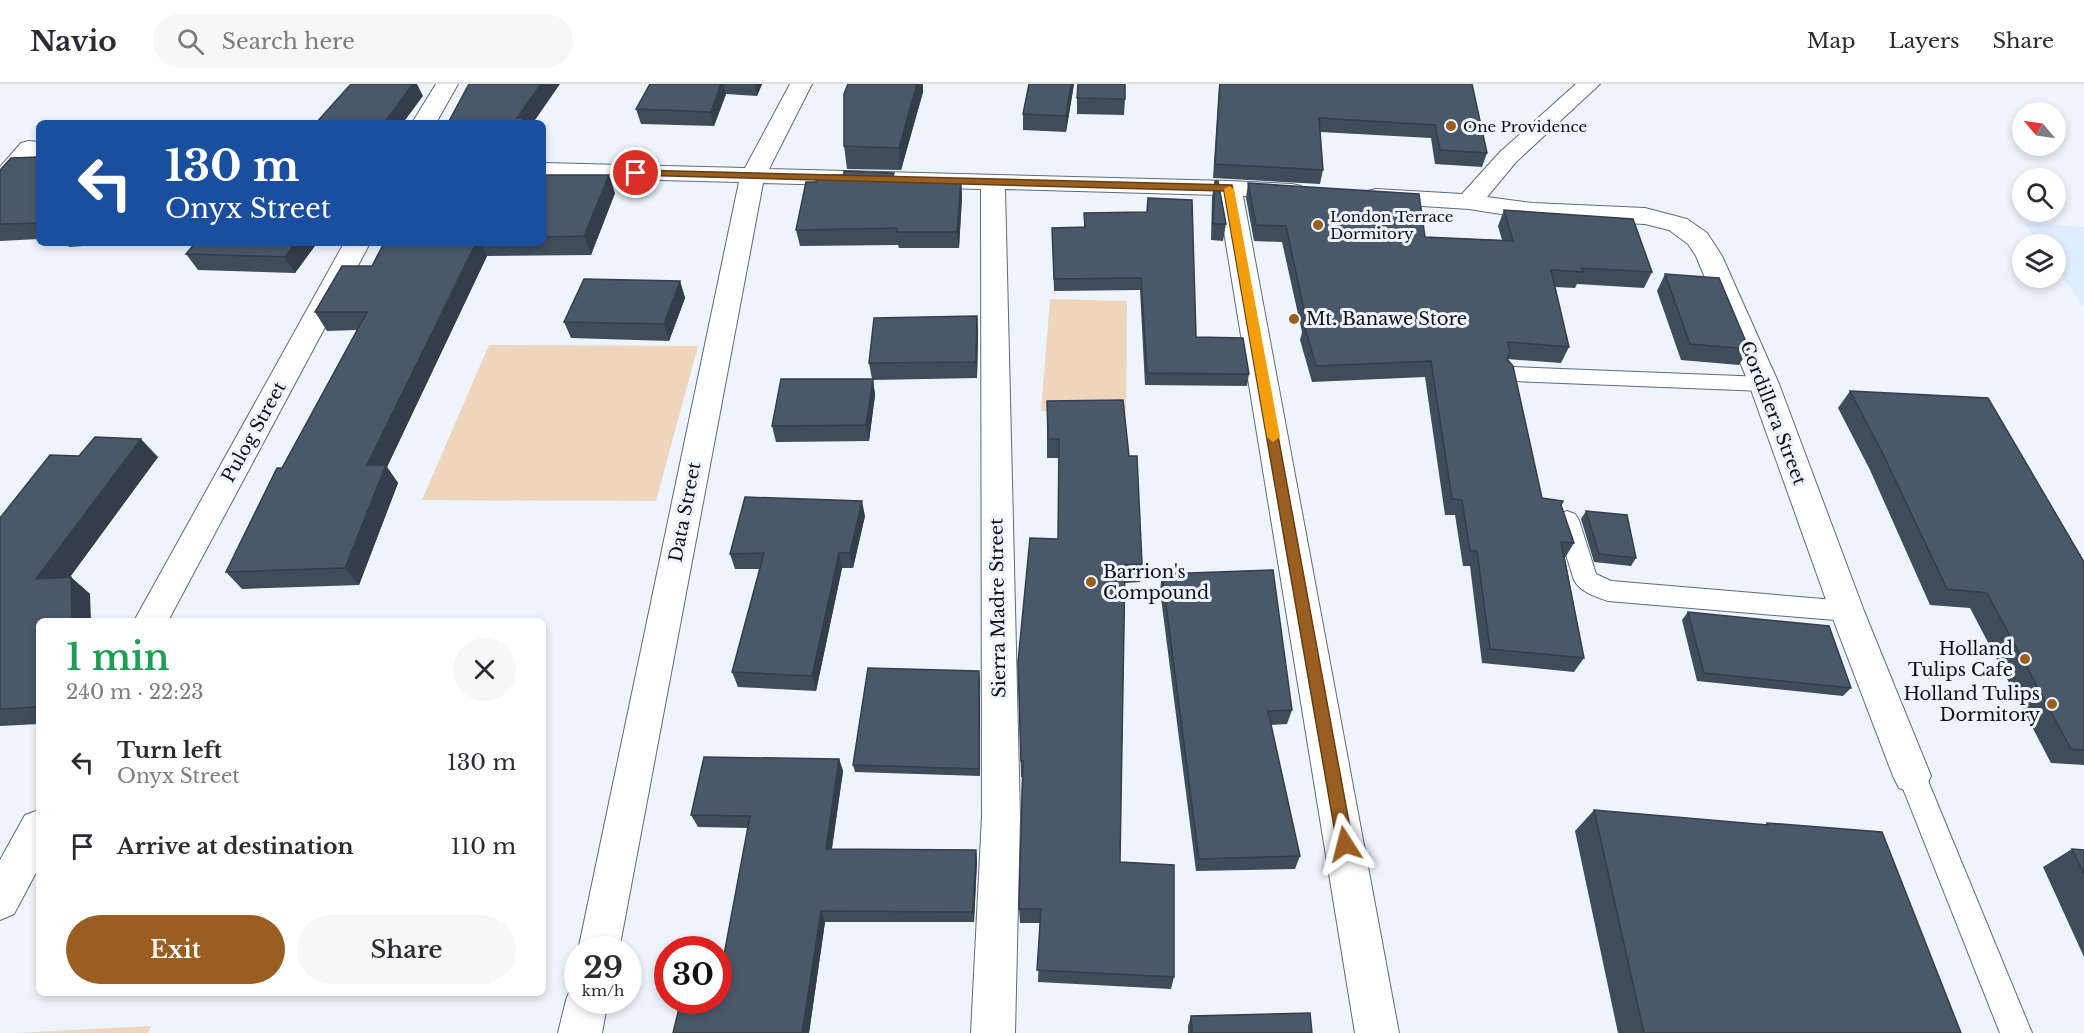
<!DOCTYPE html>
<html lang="en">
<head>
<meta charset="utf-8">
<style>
  body { margin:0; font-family:"Libre Baskerville",serif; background:#f7f7f7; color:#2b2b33; height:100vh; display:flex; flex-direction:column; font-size:22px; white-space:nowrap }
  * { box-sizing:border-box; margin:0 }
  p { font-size:20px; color:#7c7c81 }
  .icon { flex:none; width:33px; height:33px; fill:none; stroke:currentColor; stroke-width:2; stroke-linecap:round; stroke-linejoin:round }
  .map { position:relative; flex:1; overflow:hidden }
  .drawer { position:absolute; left:36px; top:534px; width:510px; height:378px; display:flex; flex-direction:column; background:#fff; border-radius:9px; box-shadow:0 3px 9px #0003 }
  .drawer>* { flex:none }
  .banner { position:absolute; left:36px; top:36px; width:510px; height:126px; border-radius:9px; box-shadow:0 3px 9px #0003; background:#1a4fa0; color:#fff; overflow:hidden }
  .needle { width:39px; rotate:299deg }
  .fabs { position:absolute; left:2012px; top:18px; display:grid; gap:12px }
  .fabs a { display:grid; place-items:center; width:54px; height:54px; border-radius:50%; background:#fff; box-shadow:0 3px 9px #0003; font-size:30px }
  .speed { position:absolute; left:564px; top:852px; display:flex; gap:12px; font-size:30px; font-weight:700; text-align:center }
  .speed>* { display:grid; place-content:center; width:78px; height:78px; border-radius:50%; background:#fff; box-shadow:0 3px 9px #0003; line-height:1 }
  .speed small { font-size:15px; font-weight:400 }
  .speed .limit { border:9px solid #d22; background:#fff; color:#111 }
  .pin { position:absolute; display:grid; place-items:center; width:51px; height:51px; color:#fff; margin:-26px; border:3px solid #fff; border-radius:50%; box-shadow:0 2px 6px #0007 }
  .me { position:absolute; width:66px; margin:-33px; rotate:351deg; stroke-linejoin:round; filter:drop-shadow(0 0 4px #0008) }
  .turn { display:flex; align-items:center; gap:21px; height:126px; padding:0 30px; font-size:27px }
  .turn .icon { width:78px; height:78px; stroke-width:2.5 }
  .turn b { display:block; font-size:42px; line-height:51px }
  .round { display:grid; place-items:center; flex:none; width:63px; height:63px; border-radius:32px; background:#f7f7f7 }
  .headline { display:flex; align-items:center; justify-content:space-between; height:102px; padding:0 30px }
  h1 { font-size:36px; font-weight:600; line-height:45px; color:#1e9e55 }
  .button { display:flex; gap:12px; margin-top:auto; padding:12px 30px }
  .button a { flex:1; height:69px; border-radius:36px; background:#9a5f20; color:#fff; font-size:24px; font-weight:600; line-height:69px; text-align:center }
  .button a+a { background:#f7f7f7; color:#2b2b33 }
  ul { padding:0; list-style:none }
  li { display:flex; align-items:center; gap:18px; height:84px; padding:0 30px }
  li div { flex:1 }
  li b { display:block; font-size:22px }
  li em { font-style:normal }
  header { display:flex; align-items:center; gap:36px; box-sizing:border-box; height:84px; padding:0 30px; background:#fff; border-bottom:2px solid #e1e1e2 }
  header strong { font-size:28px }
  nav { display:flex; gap:33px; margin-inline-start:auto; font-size:21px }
  .search { width:420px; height:54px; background:#f7f7f7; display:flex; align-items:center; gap:15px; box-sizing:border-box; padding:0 21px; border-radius:33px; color:#7c7c81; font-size:22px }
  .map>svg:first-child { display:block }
  .built { fill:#e0edfe }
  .green { fill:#f0d5bd }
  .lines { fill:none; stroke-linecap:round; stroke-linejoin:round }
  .lane-casing { stroke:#5d6b7e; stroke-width:2 }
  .street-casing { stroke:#5d6b7e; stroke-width:2 }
  .lane { fill:#fff; fill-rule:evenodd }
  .street { fill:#fff; fill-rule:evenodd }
  .wall { fill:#404c5a }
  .shaded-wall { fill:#343e4a }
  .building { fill:#4a5869; stroke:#343e4a; stroke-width:1.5 }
  .route { fill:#9a5f20; stroke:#643e15; stroke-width:1.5 }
  .slow { fill:#f59e0b }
  .poi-dot { fill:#9a5f20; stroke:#edf4fc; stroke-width:2 }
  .labels { text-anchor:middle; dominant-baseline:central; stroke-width:6; stroke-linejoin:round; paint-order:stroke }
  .far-poi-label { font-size:15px; fill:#0c1118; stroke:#edf4fc; text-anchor:start }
  .poi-label { font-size:18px; fill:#0c1118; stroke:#edf4fc; text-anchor:start }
  .street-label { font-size:18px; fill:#0c1118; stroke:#edf4fc }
</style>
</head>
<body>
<header>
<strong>Navio</strong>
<div class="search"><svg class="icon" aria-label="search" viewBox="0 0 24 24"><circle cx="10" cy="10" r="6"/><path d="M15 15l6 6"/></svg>Search here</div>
<nav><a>Map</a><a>Layers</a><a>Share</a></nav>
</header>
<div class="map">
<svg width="2084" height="949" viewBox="0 0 2084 949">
  <rect width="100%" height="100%" fill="#edf4fc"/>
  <!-- built -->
  <path class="built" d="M 2023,139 L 2084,143 L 2084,223 L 2055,183 L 2055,160 L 2039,160 Z"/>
  <!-- green -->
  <path class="green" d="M 1050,215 L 1127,217 L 1126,330 L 1041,327 Z
    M 489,261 L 698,262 L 656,417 L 422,416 Z
    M 151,942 L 148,949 L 15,949 Z"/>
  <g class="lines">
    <!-- lane casing -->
    <g class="lane-casing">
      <path id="lane" d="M 1512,283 L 1764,293 L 1771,295 L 1775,300 L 1771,305 L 1764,307 L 1512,297 L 1505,295 L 1502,290 L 1505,285 Z
        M 1567,427 L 1575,430 L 1579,436 L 1596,490 L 1611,497 L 1847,517 L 1856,520 L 1859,527 L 1856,534 L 1847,537 L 1608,517 C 1596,513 1580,508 1574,496 L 1555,436 L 1559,430 Z
        M 1912,680 L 1922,683 L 1926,692 L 2032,949 L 2000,949 L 1898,692 L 1902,683 Z"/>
    </g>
    <!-- street casing -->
    <g class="street-casing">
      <path id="street" d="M 436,0 L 458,0 L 436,39 L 412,39 Z
        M 790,0 L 812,0 L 769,85 L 1229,97 L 1292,100 L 1301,102 L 1304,107 L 1301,112 L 1292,114 L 1243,112 L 1399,949 L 1355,949 L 1218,111 L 1005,105 L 1020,732 L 1015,949 L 971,949 L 982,732 L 981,105 L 763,99 L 619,866 L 578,867 L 739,98 L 543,93 L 543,79 L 745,84 Z
        M 1576,0 L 1600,0 L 1516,78 L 1487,113 L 1532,119 L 1645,124 L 1687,135 L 1707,149 L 1722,172 L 1779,300 L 1864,527 L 1931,692 L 1925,704 L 1912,709 L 1899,704 L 1893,692 L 1830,527 L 1749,300 L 1696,172 L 1688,160 L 1669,146 L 1645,140 L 1532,135 L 1469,125 L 1376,119 L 1367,117 L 1364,112 L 1367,107 L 1376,105 L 1462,110 L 1500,68 Z
        M 29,57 L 39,58 L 39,72 L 35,72 L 9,104 L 0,106 L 0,83 L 21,59 Z
        M 344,159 L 370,159 L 168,537 L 134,537 Z
        M 39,726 L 39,783 L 14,830 L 0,836 L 0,776 L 25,731 Z
        M 578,898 L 578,916 L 608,916 L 602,949 L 558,949 L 566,916 L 572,901 Z"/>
    </g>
    <!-- lane -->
    <use href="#lane" class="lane"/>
    <!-- street -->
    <use href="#street" class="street"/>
  </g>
  <!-- wall -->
  <path class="wall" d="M 650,0 L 762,0 L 757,12 L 726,10 L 714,42 L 641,40 L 636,25 Z
    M 848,0 L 923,0 L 923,8 L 901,86 L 847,85 L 844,62 Z
    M 1074,0 L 1066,48 L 1023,46 L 1023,30 Z
    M 1219,0 L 1472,0 L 1487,69 L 1482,83 L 1435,80 L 1431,54 L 1320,48 L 1323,86 L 1320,100 L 1213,94 Z
    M 1077,14 L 1125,15 L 1124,31 L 1077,30 Z
    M 39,73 L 39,155 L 0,157 L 0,86 Z
    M 543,91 L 615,109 L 591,171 L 487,172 L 387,383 L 398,399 L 359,501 L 242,505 L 226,488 L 357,246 L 327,247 L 315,228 L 372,182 L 384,159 L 543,159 Z
    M 895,96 L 961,96 L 962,113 L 959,164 L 899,164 L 898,161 L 800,162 L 796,146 Z
    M 1215,97 L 1226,140 L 1223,157 L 1211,156 L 1212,113 Z
    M 1248,99 L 1425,153 L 1502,156 L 1498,142 L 1504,126 L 1652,188 L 1644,204 L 1577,200 L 1575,204 L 1555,203 L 1569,263 L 1561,279 L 1507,275 L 1542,414 L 1561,421 L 1574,459 L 1565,474 L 1584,574 L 1574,588 L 1482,579 L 1470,482 L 1463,482 L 1455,431 L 1445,431 L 1425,293 L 1312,298 L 1300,256 L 1302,248 L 1282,158 L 1254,157 L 1246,114 Z
    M 1084,129 L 1196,253 L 1249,290 L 1247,302 L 1145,301 L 1140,206 L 1054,207 L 1052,144 L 1084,143 Z
    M 66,159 L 127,159 L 69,163 Z
    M 317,159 L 295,189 L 198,186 L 186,170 Z
    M 1665,190 L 1749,265 L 1739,281 L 1681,276 L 1657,207 Z
    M 680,197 L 685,214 L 669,257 L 571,254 L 564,238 Z
    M 977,232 L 978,249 L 977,294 L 873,296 L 875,311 L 869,357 L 776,358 L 772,342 L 872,295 L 869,279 Z
    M 1850,307 L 2084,478 L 2084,681 L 2051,679 L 1970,524 L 1930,521 L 1870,386 L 1838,324 Z
    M 1047,317 L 1129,372 L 1142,480 L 1140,498 L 1125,499 L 1120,778 L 1174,893 L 1171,905 L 1038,898 L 1040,839 L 1020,839 L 1019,825 L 1022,693 L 1021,693 L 1018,578 L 1058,455 L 1059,374 L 1047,374 Z
    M 79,372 L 158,373 L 70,493 L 90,510 L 39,537 L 39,640 L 0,642 L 0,434 Z
    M 1586,427 L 1636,474 L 1631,482 L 1594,478 L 1581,435 Z
    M 865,432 L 853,484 L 842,484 L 816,607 L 738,603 L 732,588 L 760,485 L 735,485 L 730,470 Z
    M 1162,490 L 1292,626 L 1287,640 L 1271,641 L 1300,772 L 1295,785 L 1196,787 L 1160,506 Z
    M 1688,528 L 1851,604 L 1843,612 L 1697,597 L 1682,536 Z
    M 980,595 L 980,692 L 855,688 L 853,681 Z
    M 839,675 L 843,687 L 832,765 L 976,766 L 977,777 L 974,838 L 825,838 L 809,949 L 673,949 L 718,916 L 748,744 L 698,743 L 691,731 Z
    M 1594,726 L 1765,741 L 1767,739 L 1961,949 L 1618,949 L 1575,747 Z
    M 2072,765 L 2084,766 L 2084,873 L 2043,783 Z
    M 1191,932 L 1312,949 L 1188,949 L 1188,942 Z"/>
  <!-- shaded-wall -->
  <path class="shaded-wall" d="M 413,0 L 417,0 L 423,12 L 403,39 L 384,39 Z
    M 541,0 L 560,0 L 533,39 L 519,39 L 517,34 Z
    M 721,0 L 724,0 L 726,10 L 714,42 L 711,28 Z
    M 755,0 L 762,0 L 757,12 Z
    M 917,0 L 923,0 L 923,8 L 901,86 L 899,64 Z
    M 1071,0 L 1074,0 L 1066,48 L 1066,32 Z
    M 609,91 L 615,109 L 591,171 L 584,152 Z
    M 961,96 L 962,113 L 959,164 L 957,148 Z
    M 295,159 L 317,159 L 295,189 L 285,173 Z
    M 476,159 L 481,159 L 487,172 L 387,383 L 398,399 L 359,501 L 345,484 L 367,381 Z
    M 680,197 L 685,214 L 669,257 L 664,240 Z
    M 977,232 L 978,249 L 977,294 L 976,278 Z
    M 873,295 L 875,311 L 869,357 L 866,341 Z
    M 141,355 L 158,373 L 56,512 L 36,495 Z
    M 862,417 L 865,432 L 853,484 L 850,469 Z
    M 839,469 L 842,484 L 816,607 L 812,592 Z
    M 71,493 L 90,510 L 91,537 L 72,537 Z
    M 979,587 L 980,595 L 980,692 L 979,685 Z
    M 839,675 L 843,687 L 830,776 L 826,765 Z
    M 976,766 L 977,777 L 974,838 L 973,828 Z
    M 821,827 L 825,838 L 809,949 L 802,949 Z"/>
  <!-- building -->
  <path class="building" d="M 351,0 L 413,0 L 384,39 L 316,39 Z
    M 469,0 L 541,0 L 517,34 L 524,34 L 520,39 L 448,39 Z
    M 650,0 L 721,0 L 711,28 L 636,25 Z
    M 848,0 L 917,0 L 899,64 L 844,62 L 844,10 Z
    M 1029,0 L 1071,0 L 1066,32 L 1023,30 Z
    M 1078,0 L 1125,0 L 1125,15 L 1077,14 Z
    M 1220,0 L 1472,0 L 1487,69 L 1440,66 L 1435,41 L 1319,34 L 1323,86 L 1215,80 Z
    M 39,73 L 39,139 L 0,140 L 0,86 L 11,74 Z
    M 844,87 L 894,89 L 892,96 L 961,96 L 957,148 L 897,148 L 897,144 L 796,146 L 806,98 L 816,98 L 818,91 L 844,91 Z
    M 543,91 L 609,91 L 584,152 L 543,153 Z
    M 1215,97 L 1218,97 L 1226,140 L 1213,140 Z
    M 1248,99 L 1419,110 L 1425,153 L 1513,157 L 1504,126 L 1633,135 L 1652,188 L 1581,184 L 1583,188 L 1551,186 L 1569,263 L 1508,258 L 1510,268 L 1507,275 L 1513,282 L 1542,414 L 1563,417 L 1561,421 L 1574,459 L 1561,458 L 1584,574 L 1490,565 L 1477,467 L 1470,467 L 1462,416 L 1452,415 L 1431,277 L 1316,282 L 1304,240 L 1307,240 L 1286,142 L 1256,141 Z
    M 1148,114 L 1192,116 L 1196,253 L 1243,254 L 1249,290 L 1147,289 L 1141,194 L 1054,195 L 1052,144 L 1085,143 L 1084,129 L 1147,128 Z
    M 195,159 L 295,159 L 285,173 L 186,170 Z
    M 384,159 L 476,159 L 367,381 L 386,381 L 345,484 L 226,488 L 277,384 L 282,384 L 367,228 L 315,228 L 342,182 L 372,182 Z
    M 1665,190 L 1719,194 L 1749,265 L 1690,260 Z
    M 584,195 L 680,197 L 664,240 L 564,238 Z
    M 977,232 L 976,278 L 869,279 L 874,234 Z
    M 781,295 L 873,295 L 866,341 L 772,342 Z
    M 1850,307 L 1988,314 L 2084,478 L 2084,666 L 2071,665 L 1987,509 L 1947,505 L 1883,370 Z
    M 1123,316 L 1129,372 L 1137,372 L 1142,480 L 1125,481 L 1120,778 L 1174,781 L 1174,893 L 1037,886 L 1041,825 L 1019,825 L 1023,677 L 1021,677 L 1018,578 L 1030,454 L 1058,455 L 1059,355 L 1048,355 L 1047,317 Z
    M 95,353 L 141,355 L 36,495 L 71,493 L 72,537 L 39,537 L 39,623 L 0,625 L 0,434 L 50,371 L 79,372 Z
    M 745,413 L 862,417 L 850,469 L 839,469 L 812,592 L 732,588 L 764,469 L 730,470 Z
    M 1586,427 L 1627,431 L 1636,474 L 1599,470 Z
    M 1273,486 L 1292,626 L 1268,627 L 1300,772 L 1199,775 L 1162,490 Z
    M 1688,528 L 1829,542 L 1851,604 L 1704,589 Z
    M 868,584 L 979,587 L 979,685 L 853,681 Z
    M 704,673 L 839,675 L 826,765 L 976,766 L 973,828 L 821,827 L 802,949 L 673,949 L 681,916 L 718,916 L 718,903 L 750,732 L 691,731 Z
    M 1594,726 L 1768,741 L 1767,739 L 1882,748 L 1961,949 L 1644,949 Z
    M 2072,765 L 2084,766 L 2084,790 Z
    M 1310,929 L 1312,949 L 1192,949 L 1191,932 Z"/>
  <!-- route -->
  <path class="route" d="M 636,86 L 1232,101 L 1353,760 L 1351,765 L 1345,768 L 1339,765 L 1337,760 L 1224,107 L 632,91 L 632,87 Z"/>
  <!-- slow -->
  <path class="slow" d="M 1229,102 L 1234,105 L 1280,353 L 1273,358 L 1267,353 L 1224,105 Z"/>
  <!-- markers -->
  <g class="poi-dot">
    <circle cx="1451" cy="42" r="6"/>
    <circle cx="1318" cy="141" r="6"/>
    <circle cx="1294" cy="235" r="6"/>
    <circle cx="1091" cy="498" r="6"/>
    <circle cx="2025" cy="575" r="6"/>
    <circle cx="2052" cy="620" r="6"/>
  </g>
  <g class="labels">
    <!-- far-poi labels -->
    <g class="far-poi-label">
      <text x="1463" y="42">One Providence</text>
      <text x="1330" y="132">London Terrace<tspan x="1330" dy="17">Dormitory</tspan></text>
    </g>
    <!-- poi labels -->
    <g class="poi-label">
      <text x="1306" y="235">Mt. Banawe Store</text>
      <text x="1103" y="488">Barrion's<tspan x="1103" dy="21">Compound</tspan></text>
      <text x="2013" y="565" text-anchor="end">Holland<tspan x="2013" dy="21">Tulips Cafe</tspan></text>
      <text x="2040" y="610" text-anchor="end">Holland Tulips<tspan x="2040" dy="21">Dormitory</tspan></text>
    </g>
    <!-- street labels -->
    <g class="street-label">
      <text transform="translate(1773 329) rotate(69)">Cordillera Street</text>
      <text transform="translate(254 348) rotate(-61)">Pulog Street</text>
      <text transform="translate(685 428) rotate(-79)">Data Street</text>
      <text transform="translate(998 524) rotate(-91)">Sierra Madre Street</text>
    </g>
  </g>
</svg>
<div class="fabs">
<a><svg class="needle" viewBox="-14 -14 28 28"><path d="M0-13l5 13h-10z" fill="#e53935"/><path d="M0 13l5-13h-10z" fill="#7c7c81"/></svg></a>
<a><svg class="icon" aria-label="search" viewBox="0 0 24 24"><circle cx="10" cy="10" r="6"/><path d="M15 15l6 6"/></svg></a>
<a><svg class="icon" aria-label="layers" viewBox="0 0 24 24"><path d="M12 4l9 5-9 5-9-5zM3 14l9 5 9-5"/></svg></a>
</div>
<div class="speed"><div>29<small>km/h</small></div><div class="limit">30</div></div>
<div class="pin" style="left:636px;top:89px;background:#d93025"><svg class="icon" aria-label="arrive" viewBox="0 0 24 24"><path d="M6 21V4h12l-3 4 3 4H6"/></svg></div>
<svg class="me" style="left:1345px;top:760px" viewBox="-20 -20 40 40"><path d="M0-17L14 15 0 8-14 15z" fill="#9a5f20" stroke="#fff" stroke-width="4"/></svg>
<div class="banner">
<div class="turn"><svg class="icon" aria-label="left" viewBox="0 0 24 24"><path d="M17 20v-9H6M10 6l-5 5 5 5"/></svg><div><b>130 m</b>Onyx Street</div></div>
</div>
<section class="drawer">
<div class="headline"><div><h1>1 min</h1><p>240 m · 22:23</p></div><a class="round"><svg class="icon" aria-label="close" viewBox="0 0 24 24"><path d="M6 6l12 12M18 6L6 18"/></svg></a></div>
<ul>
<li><svg class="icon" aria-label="left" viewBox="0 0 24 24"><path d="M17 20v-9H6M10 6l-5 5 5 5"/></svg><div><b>Turn left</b><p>Onyx Street</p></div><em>130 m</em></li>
<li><svg class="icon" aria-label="arrive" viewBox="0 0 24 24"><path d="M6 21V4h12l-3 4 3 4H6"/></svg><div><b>Arrive at destination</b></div><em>110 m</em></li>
</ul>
<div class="button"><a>Exit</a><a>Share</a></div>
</section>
</div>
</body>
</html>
